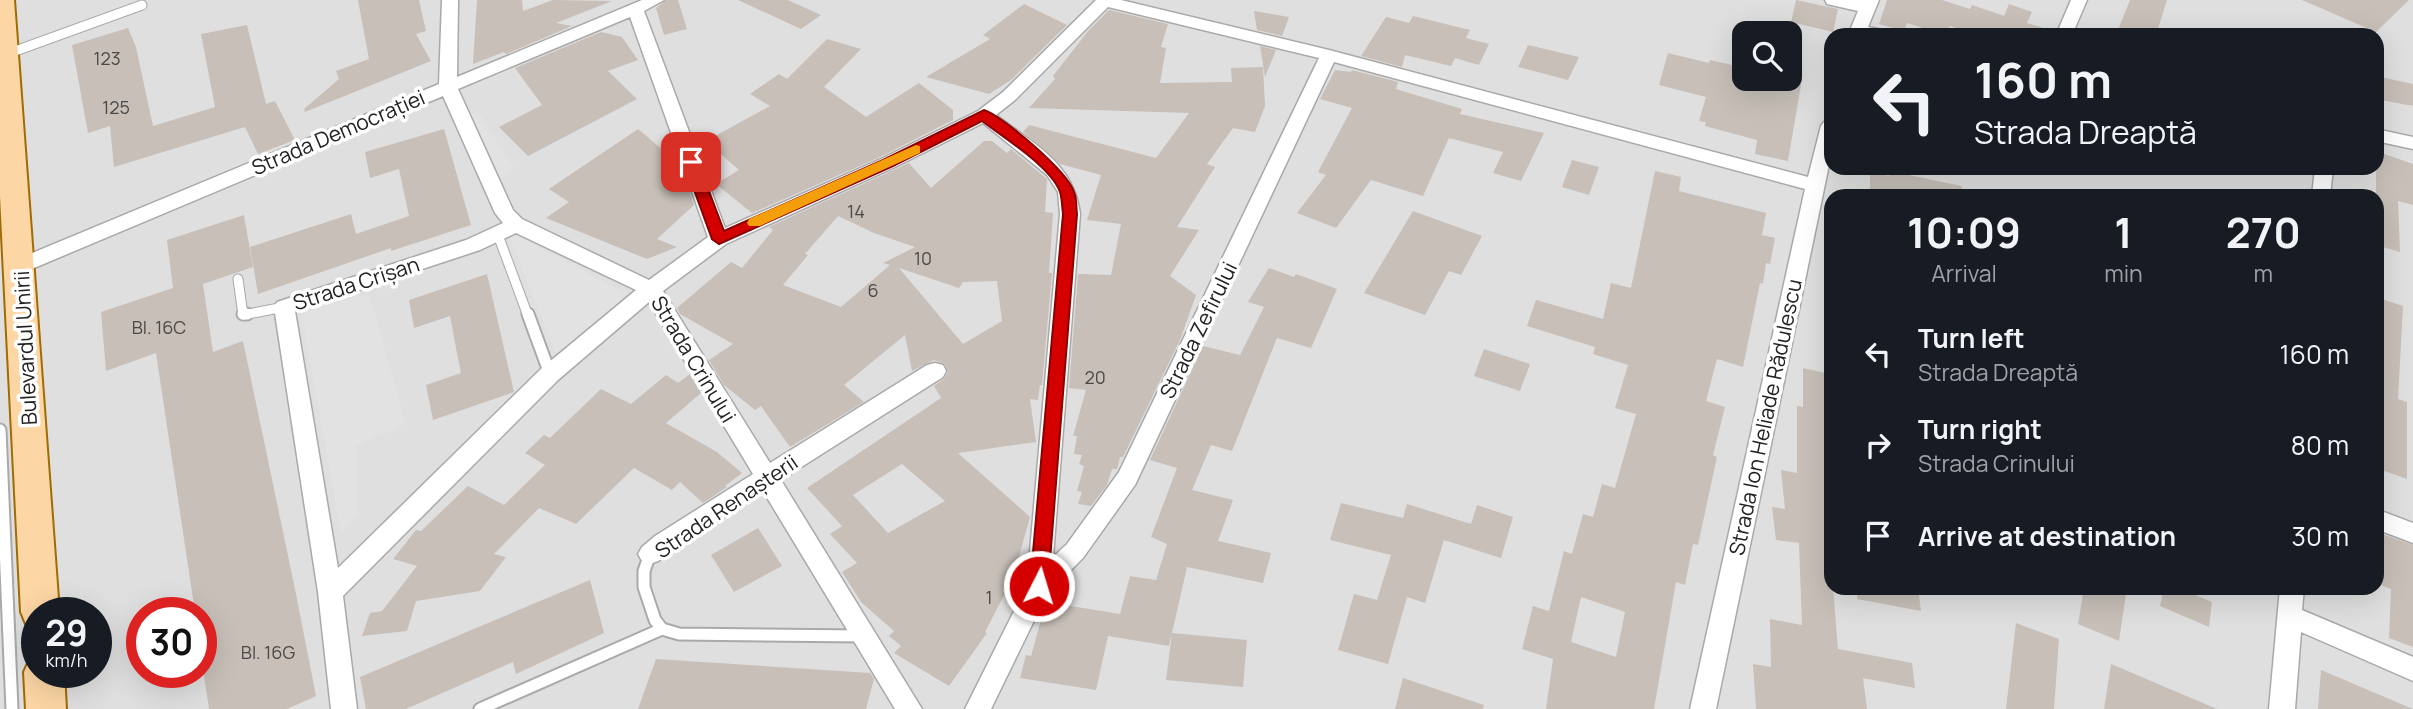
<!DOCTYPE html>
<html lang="en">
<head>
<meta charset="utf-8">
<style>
  body { margin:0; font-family:Manrope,sans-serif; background:#20242c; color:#f1f3f6; height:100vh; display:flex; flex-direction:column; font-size:26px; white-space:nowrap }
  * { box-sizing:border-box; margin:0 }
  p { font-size:23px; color:#9ea1a6 }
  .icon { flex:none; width:38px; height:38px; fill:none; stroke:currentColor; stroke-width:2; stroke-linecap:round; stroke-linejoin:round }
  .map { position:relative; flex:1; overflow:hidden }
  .panel { position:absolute; left:1824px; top:189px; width:560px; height:406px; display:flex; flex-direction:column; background:#171b24; border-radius:21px; box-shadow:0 7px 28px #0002 }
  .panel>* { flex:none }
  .banner { position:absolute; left:1824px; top:28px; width:560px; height:147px; border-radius:21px; box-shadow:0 7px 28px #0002; background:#171b24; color:#f1f3f6; overflow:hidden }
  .fabs { position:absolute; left:1732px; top:21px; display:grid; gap:14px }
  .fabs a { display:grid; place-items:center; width:70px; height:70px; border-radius:14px; background:#171b24; box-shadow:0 7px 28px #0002; font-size:35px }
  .speed { position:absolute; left:21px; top:597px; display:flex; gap:14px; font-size:35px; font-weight:700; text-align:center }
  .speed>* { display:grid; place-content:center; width:91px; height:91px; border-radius:50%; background:#171b24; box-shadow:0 7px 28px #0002; line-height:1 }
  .speed small { font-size:18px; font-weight:400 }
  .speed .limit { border:10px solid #d22; background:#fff; color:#111 }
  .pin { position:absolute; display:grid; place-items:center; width:60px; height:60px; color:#fff; margin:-30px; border-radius:14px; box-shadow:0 4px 10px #0006 }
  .me { position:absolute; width:77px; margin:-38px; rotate:5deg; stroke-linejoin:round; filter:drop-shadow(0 0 5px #0008) }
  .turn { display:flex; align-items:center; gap:24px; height:147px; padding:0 35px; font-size:32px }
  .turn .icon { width:91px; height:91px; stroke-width:2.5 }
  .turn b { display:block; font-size:49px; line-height:60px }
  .eta { display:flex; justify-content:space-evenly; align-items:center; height:119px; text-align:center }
  .eta b { font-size:42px; font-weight:700; line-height:49px }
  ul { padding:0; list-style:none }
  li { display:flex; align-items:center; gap:21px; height:91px; padding:0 35px }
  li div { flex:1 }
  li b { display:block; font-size:26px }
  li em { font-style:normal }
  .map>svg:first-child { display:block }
  .residential { fill:#e0dfdf; fill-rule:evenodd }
  .parking { fill:#e2e2e2 }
  .building { fill:#c7bfb8; fill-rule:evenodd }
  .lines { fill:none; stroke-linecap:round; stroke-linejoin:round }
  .service-far1-casing { stroke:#a9a9a9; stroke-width:11 }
  .service-casing { stroke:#a9a9a9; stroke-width:15 }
  .minor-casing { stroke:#a9a9a9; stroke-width:3 }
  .primary-casing { stroke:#a06b00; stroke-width:4 }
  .service-far1 { stroke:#fff; stroke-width:9 }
  .service { stroke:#fff; stroke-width:11 }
  .minor { fill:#fff; fill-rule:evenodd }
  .primary { fill:#fcd6a4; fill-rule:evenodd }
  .route { fill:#d40000; stroke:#8a0000; stroke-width:2 }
  .slow { fill:#f59e0b }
  .labels { text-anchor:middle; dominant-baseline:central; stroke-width:7; stroke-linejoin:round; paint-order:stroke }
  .number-label { font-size:18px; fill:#4b4948 }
  .street-label { font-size:21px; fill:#222; stroke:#fff }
</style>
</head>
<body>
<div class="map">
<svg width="2413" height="709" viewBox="0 0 2413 709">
  <rect width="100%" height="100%" fill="#f2efe9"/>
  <!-- residential -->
  <path class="residential" d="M 0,0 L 2413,0 L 2413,709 L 0,709 ZM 1745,33 L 1790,33 L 1790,79 L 1745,79 ZM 1830,35 L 2376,35 L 2376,168 L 1830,168 ZM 1830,196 L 2376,196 L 2376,588 L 1830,588 ZM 37,612 L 96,612 L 96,672 L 37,672 ZM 142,612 L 201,612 L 201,672 L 142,672 Z"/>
  <!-- parking -->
  <path class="parking" d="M 478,112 L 514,168 L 498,182 L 467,116 Z
    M 511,235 L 516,235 L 626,293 L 628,298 L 561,355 L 557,355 L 509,236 Z
    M 366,294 L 370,296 L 406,424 L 357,445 L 357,515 L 341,533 L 302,316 L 306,312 Z"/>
  <!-- building -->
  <path class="building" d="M 358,0 L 419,0 L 426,31 L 416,34 L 431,61 L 305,112 L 304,109 L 339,79 L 336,71 L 369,59 Z
    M 477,0 L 522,0 L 523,11 L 553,0 L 612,1 L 556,23 L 572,26 L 506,54 L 504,52 L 473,64 Z
    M 666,0 L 678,0 L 687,29 L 664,35 L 656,8 Z
    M 738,0 L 788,0 L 821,15 L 801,29 Z
    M 1796,0 L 1838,9 L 1833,32 L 1791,22 Z
    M 1887,0 L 1942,0 L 1970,9 L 1972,5 L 2004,16 L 2009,4 L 2032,12 L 2027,23 L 2050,30 L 2050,35 L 1978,35 L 1950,26 L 1945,35 L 1907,23 L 1904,31 L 1879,24 Z
    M 2130,0 L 2167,0 L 2156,35 L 2116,35 Z
    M 2302,0 L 2409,0 L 2376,32 Z
    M 1024,4 L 1067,25 L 1011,80 L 989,94 L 926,77 L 990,39 L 983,35 Z
    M 1109,10 L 1168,24 L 1161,47 L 1166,48 L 1160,83 L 1232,82 L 1231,68 L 1263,67 L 1265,106 L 1255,132 L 1233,128 L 1207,164 L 1215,167 L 1177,227 L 1199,230 L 1170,276 L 1196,295 L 1180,340 L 1123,457 L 1120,457 L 1117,469 L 1112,469 L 1107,485 L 1091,506 L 1078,504 L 1082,492 L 1077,491 L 1084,466 L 1079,464 L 1082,455 L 1074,454 L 1077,436 L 1073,436 L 1086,390 L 1069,388 L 1078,274 L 1111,275 L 1121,224 L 1087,220 L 1101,175 L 1060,164 L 1023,132 L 1029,125 L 1156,158 L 1189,113 L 1029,108 L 1055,79 L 1053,76 L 1088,31 Z
    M 1254,11 L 1289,17 L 1282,36 L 1257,30 Z
    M 1413,16 L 1470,30 L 1466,38 L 1489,44 L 1479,65 L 1455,58 L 1451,66 L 1405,55 L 1402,67 L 1361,56 L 1386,17 L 1409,23 Z
    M 247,25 L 266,104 L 275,101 L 295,140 L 258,154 L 245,127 L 114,167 L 110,126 L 88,133 L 72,45 L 128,28 L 136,47 L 153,126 L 215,107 L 201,34 Z
    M 601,32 L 622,37 L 638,60 L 608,71 L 637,99 L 528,156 L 499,127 L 542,105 L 515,68 Z
    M 827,39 L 861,49 L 824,87 L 866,117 L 919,83 L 953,110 L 953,120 L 880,157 L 752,213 L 716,184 L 739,170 L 706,141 L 770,106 L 750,94 L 779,74 L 787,79 Z
    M 1528,45 L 1579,57 L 1568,80 L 1518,67 Z
    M 1260,46 L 1276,50 L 1265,77 Z
    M 1668,53 L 1709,63 L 1710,60 L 1745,68 L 1745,79 L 1802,79 L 1788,161 L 1755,154 L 1757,140 L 1705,126 L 1706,122 L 1699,121 L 1706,97 L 1659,85 Z
    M 1335,70 L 1351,72 L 1352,70 L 1398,82 L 1396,89 L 1462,109 L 1460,114 L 1544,133 L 1521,181 L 1493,173 L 1503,152 L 1449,138 L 1423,196 L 1371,180 L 1336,228 L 1297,213 L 1326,175 L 1318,172 L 1352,108 L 1320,99 Z
    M 2376,76 L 2413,84 L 2413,106 L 2376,99 Z
    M 444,129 L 471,225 L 391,251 L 391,248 L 258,294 L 250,247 L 351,214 L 356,234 L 409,216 L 399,169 L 370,178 L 365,152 Z
    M 638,129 L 670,156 L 664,159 L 685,180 L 694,205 L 657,239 L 677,247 L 647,259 L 546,218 L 569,202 L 549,189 Z
    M 984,141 L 992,141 L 1007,153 L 1011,149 L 1047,179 L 1045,212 L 1053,213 L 1049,273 L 1052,273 L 1042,385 L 1040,385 L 1038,400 L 1030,399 L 1036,442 L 958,453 L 1030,517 L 1013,578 L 985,632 L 987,633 L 949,686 L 894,653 L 901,646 L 889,636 L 894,631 L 861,602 L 842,572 L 857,563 L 830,534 L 842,526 L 807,488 L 941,398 L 934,386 L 945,378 L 948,372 L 945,364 L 934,360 L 912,371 L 905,335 L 844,385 L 864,402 L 790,447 L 761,406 L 755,410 L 724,385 L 709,360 L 733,344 L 680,314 L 677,308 L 731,262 L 742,268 L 773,230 L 769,227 L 909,163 L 931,188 ZM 838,216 L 874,233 L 915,247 L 883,263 L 890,265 L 841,307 L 783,285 L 808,255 L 805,254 ZM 899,268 L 959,288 L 963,282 L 997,281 L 1002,321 L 963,344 ZM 902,464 L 945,501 L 888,533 L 853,495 Z
    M 2376,151 L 2413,164 L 2413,205 L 2398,201 L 2400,252 L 2376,245 Z
    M 1572,160 L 1599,167 L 1589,195 L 1562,187 Z
    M 1655,171 L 1681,177 L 1679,191 L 1766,213 L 1762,235 L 1775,238 L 1770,264 L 1766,263 L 1763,284 L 1760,283 L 1743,367 L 1717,359 L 1706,401 L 1725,407 L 1713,455 L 1717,457 L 1698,545 L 1693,544 L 1685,585 L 1676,582 L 1654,709 L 1546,709 L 1553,659 L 1522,649 L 1533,606 L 1549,611 L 1564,551 L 1572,554 L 1583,514 L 1593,517 L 1602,484 L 1615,488 L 1636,414 L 1615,408 L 1628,365 L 1593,354 L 1595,347 L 1527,326 L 1536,300 L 1603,319 L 1611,283 L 1631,288 ZM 1581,597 L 1625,612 L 1616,657 L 1571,642 Z
    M 1889,171 L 1962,186 L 1961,196 L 1870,196 L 1870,172 L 1889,176 Z
    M 1413,211 L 1482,236 L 1461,275 L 1449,271 L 1425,315 L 1364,293 Z
    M 244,215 L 253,267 L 203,284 L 213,352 L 243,341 L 295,589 L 316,696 L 287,709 L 209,709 L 201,656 L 201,612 L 195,612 L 156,353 L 106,371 L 101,312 L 173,288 L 167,240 Z
    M 1269,268 L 1294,277 L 1296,274 L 1337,289 L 1311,348 L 1277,338 L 1232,451 L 1211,445 L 1192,490 L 1233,500 L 1218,541 L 1271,553 L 1263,583 L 1187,567 L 1169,646 L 1108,636 L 1096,690 L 1020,678 L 1026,655 L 1031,656 L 1046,602 L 1120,614 L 1130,576 L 1156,580 L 1167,544 L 1151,537 L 1177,468 L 1150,460 L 1203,346 L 1240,355 L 1264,307 L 1248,302 Z
    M 487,274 L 514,392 L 433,420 L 426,385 L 461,373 L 456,348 L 450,316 L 414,328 L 409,300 Z
    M 2376,297 L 2403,306 L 2398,399 L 2407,402 L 2407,479 L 2376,468 Z
    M 1484,349 L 1530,364 L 1520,391 L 1474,376 Z
    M 1803,368 L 1830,374 L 1830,588 L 1833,588 L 1838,649 L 1912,663 L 1915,688 L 1863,678 L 1867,709 L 1756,709 L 1753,664 L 1771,667 L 1770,619 L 1802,625 L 1799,543 L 1776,540 L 1772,507 L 1785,509 L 1781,470 L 1797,473 L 1797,406 L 1803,407 Z
    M 690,374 L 701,393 L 666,423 L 717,452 L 742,473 L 725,486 L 727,487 L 703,503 L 680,482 L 672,490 L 634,468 L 576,524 L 539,508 L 494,554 L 506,557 L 480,591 L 416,601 L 407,631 L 362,636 L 370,613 L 382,611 L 417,566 L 393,559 L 416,530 L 421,531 L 468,486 L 504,505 L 545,465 L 525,453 L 544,435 L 550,438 L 601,389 L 631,404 L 666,375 L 678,383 Z
    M 1341,503 L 1403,518 L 1407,504 L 1471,524 L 1477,505 L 1513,517 L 1501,558 L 1444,540 L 1425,603 L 1407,597 L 1388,664 L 1338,650 L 1354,594 L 1377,600 L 1391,555 L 1330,540 Z
    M 758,528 L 782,566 L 734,592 L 711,555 Z
    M 2376,532 L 2413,545 L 2413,647 L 2389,638 L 2391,589 L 2376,583 Z
    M 590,580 L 604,633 L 516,674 L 513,662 L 406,709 L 366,709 L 360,677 Z
    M 1858,588 L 1918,588 L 1921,611 L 1857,599 Z
    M 2084,588 L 2110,588 L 2126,594 L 2119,641 L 2078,624 Z
    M 2164,588 L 2179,588 L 2212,602 L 2209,627 L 2160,606 Z
    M 2016,623 L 2059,639 L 2054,709 L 2006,709 Z
    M 1172,633 L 1247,640 L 1243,687 L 1166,680 Z
    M 656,659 L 870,673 L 874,679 L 866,709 L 638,709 Z
    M 2111,664 L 2217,709 L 2104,709 Z
    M 2321,670 L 2413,709 L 2318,709 Z
    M 1403,678 L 1484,705 L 1483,709 L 1395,709 Z"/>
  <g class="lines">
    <!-- service-far1 casing -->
    <g class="service-far1-casing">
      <path id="service-far1" d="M 7,54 L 142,5
        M 498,235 L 528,316
        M 238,279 L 243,315 L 284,307"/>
    </g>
    <!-- service casing -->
    <g class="service-casing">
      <path id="service" d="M 243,314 L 247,314
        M 528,314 L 550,374
        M 0,430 L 12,709
        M 650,554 L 644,571 L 644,587 L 655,620 L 662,629 L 679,634 L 863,636
        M 480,709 L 662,629"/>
    </g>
    <!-- minor casing -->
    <g class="minor-casing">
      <path id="minor" d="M 442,0 L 458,0 L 457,77 L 642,0 L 664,0 L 644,11 L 725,228 L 881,159 L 978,111 L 1003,92 L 1096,0 L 1121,0 L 1329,50 L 1808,177 L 1821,126 L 1824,122 L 1830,120 L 1830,160 L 1716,709 L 1690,709 L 1805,189 L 1334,62 L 1135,485 L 1083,558 L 1047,594 L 991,709 L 965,709 L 1027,585 L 1060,214 L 1058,192 L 1047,175 L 983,123 L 895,167 L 726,244 L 663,291 L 770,463 L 927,365 L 935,363 L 943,365 L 946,371 L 943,377 L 781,480 L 922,709 L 895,709 L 763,491 L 658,561 L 650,564 L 642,561 L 638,554 L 642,547 L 655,536 L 753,474 L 649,302 L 558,380 L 343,596 L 357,709 L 331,709 L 318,592 L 274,307 L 277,302 L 466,240 L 503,223 L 495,213 L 443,96 L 27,271 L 20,273 L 13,271 L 10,266 L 13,261 L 439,84 ZM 1108,7 L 1319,58 L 1119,472 L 1067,544 L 1053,557 L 1080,214 C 1074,163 1033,144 996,115 L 1015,100 ZM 630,17 L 708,237 L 649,280 L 522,219 L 513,210 L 458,89 ZM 516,233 L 636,290 L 542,368 L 338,568 L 295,311 L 480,250 Z
        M 1825,0 L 1879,0 L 1868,27 L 1887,31 L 1889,35 L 1848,35 L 1858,11 L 1827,4 Z
        M 2071,0 L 2087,0 L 2072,35 L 2056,35 Z
        M 2376,129 L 2413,137 L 2413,149 L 2376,141 Z
        M 2315,168 L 2333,168 L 2330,196 L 2312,196 Z
        M 2376,509 L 2413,523 L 2413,543 L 2376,529 Z
        M 2280,588 L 2304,588 L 2302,610 L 2413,657 L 2413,681 L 2301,632 L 2295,709 L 2269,709 Z"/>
    </g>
    <!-- primary casing -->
    <g class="primary-casing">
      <path id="primary" d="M 0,0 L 14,0 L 59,612 L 37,612 L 37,628 L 26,624 L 21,612 L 0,196 Z
        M 37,656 L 37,672 L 64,672 L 66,709 L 26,709 L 24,672 L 30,659 Z"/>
    </g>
    <!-- service-far1 -->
    <use href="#service-far1" class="service-far1"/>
    <!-- service -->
    <use href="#service" class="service"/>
    <!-- minor -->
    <use href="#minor" class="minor"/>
    <!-- primary -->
    <use href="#primary" class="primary"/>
  </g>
  <!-- route -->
  <path class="route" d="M 984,110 C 1003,116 1068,172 1074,192 C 1077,198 1076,207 1077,214 L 1048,586 L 1046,592 L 1039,595 L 1033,592 L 1030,586 L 1063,214 C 1062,207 1062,198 1060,192 C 1051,167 1003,137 982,121 L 893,166 L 719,244 L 712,239 L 684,162 L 691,157 L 698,162 L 724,231 L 883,160 Z"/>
  <!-- slow -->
  <path class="slow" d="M 916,145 L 920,146 L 920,153 L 760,226 L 749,226 L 747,223 L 749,219 Z"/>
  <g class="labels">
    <!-- number labels -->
    <g class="number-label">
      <text x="107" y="58">123</text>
      <text x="116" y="107">125</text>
      <text x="856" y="211">14</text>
      <text x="923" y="258">10</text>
      <text x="873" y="290">6</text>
      <text x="159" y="327">Bl. 16C</text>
      <text x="1095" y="377">20</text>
      <text x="989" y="597">1</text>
      <text x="268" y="652">Bl. 16G</text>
    </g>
    <!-- street labels -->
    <g class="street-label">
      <text transform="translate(338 132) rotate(-23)">Strada Democrației</text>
      <text transform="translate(356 283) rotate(-18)">Strada Crișan</text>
      <text transform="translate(1198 330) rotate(-64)">Strada Zefirului</text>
      <text transform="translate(25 348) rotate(-93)">Bulevardul Unirii</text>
      <text transform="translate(694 359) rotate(59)">Strada Crinului</text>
      <text transform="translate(1765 417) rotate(-78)">Strada Ion Heliade Rădulescu</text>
      <text transform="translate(726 506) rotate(-34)">Strada Renașterii</text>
    </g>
  </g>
</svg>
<div class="fabs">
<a><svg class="icon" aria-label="search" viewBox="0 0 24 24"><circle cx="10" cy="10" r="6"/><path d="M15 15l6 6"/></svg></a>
</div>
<div class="speed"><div>29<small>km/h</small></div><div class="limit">30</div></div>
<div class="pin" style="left:691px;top:162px;background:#d93025"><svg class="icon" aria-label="arrive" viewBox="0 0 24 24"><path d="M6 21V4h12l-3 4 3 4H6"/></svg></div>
<svg class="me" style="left:1039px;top:586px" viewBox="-20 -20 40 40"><circle r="17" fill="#d40000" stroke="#fff" stroke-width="3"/><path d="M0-11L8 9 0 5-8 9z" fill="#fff"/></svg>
<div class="banner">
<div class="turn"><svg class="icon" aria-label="left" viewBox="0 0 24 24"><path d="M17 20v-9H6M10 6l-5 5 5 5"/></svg><div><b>160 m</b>Strada Dreaptă</div></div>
</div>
<section class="panel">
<div class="eta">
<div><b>10:09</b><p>Arrival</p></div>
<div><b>1</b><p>min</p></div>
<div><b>270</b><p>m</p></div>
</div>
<ul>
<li><svg class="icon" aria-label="left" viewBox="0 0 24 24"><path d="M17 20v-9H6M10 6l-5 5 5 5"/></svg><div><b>Turn left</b><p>Strada Dreaptă</p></div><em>160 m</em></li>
<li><svg class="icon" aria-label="right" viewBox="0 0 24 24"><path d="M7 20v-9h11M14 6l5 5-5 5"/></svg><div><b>Turn right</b><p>Strada Crinului</p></div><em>80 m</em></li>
<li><svg class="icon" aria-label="arrive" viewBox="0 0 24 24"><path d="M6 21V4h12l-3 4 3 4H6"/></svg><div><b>Arrive at destination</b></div><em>30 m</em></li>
</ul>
</section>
</div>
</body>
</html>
